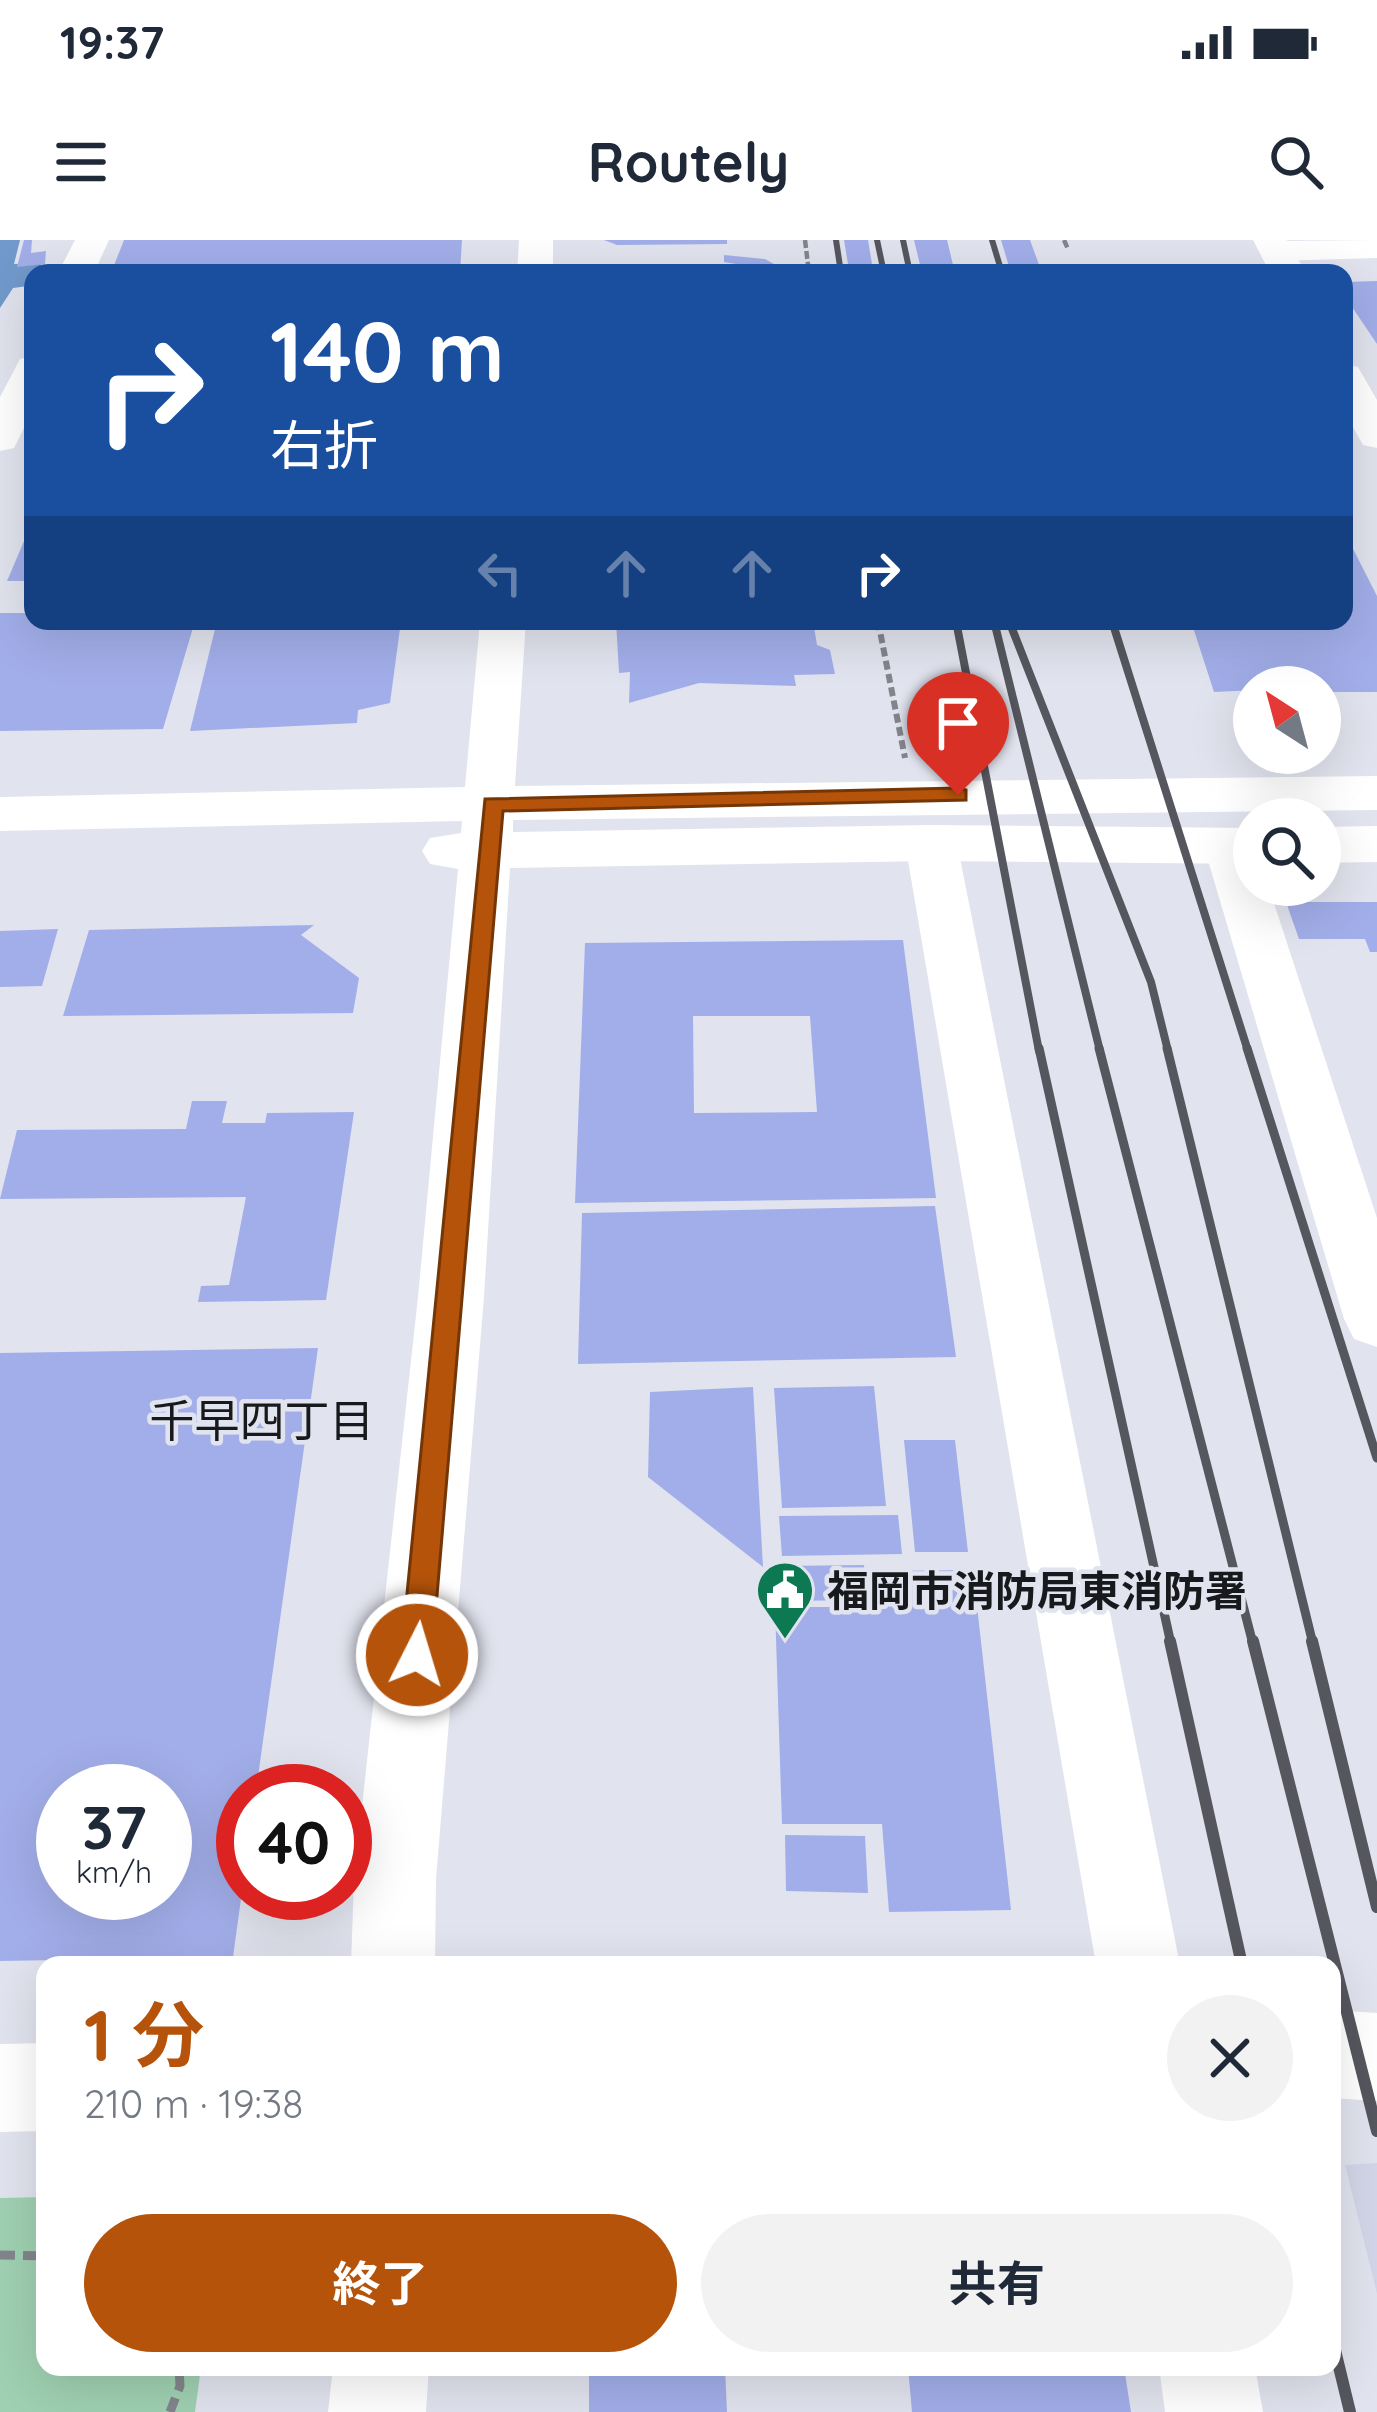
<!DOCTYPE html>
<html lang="ja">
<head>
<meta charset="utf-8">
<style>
  body { margin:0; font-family:Quicksand,"Noto Sans JP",sans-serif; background:#f2f2f3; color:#1f2937; height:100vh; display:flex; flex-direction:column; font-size:45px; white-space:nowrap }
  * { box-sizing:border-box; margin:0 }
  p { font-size:39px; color:#747a83 }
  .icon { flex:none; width:66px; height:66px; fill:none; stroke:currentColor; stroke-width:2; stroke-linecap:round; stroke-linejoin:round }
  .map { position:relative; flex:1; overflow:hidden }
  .side { position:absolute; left:36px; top:1716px; width:1305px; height:420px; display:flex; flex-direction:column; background:#fff; border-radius:24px; box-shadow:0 12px 48px #0002 }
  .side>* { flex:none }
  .guide { position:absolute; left:24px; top:24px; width:1329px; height:366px; border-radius:24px; box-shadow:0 12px 48px #0002; background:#1a4fa0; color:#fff; overflow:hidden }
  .needle { width:78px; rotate:324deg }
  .controls { position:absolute; left:1233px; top:426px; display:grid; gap:24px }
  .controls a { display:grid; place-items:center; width:108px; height:108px; border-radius:50%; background:#fff; box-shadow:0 12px 48px #0002; font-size:60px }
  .speed { position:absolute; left:36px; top:1524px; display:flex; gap:24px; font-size:60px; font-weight:700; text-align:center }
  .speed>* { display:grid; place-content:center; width:156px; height:156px; border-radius:50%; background:#fff; box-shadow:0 12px 48px #0002; line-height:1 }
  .speed small { font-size:30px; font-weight:400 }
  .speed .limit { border:18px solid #d22; background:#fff; color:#111 }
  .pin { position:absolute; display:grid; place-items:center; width:102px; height:102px; color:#fff; margin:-123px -51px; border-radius:50% 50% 50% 0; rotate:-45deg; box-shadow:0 0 12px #0007 }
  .pin .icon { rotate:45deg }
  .me { position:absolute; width:132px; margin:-66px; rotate:5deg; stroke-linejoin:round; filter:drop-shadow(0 0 9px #0008) }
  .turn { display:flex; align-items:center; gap:42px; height:252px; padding:0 48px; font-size:54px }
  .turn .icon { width:156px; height:156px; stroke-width:2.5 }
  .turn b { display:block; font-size:84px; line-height:102px }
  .lanes { display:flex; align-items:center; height:114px; padding:0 48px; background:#0003; justify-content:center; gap:60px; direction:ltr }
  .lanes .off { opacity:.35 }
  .round { display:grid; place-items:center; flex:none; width:126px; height:126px; border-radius:63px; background:#f2f2f3 }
  .overview { display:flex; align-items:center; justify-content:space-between; height:204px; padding:0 48px }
  h1 { font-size:72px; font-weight:700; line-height:90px; color:#b45309 }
  .primary-button { display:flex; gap:24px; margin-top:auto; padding:24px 48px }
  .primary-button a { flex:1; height:138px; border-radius:72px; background:#b45309; color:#fff; font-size:48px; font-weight:700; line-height:138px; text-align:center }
  .primary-button a+a { background:#f2f2f3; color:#1f2937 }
  .status { display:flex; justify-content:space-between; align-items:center; height:84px; padding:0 60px; background:#fff; direction:ltr }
  .status svg { height:33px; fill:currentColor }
  header { display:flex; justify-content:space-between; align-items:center; height:156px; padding:0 48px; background:#fff; font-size:54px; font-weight:700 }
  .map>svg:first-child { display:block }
  .built { fill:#d2d6e8 }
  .green { fill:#9fd0b1 }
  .water { fill:#7199cb }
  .building { fill:#a2aee9; fill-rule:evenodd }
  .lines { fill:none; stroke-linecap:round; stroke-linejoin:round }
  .path-far2 { stroke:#83858c; stroke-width:4.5; stroke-dasharray:8 3; stroke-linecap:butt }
  .path-far1 { stroke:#83858c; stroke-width:6; stroke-dasharray:9 4.5; stroke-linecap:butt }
  .path { stroke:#83858c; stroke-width:9; stroke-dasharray:15 8; stroke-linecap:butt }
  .service { fill:#fff; fill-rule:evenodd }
  .minor { fill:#fff; fill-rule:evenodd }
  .tertiary { fill:#fff; fill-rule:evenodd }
  .rail-far3 { stroke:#56575e; stroke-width:6 }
  .rail-far2 { stroke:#56575e; stroke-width:8 }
  .rail-far1 { stroke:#56575e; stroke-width:9 }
  .rail { stroke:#56575e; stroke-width:12 }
  .route { fill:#b45309; stroke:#753606; stroke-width:3 }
  .labels { text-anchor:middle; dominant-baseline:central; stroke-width:9; stroke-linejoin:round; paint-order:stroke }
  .poi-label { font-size:42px; font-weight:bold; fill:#18191d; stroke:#e1e3ee; text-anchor:start }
  .neighbourhood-label { font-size:45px; fill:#18191d; stroke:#e1e3ee }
</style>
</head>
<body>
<div class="status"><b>19:37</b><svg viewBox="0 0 49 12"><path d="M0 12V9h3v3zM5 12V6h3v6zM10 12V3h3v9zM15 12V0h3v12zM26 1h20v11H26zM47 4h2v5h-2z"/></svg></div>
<header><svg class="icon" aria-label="menu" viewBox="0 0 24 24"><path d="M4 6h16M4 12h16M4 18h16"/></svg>Routely<svg class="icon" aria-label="search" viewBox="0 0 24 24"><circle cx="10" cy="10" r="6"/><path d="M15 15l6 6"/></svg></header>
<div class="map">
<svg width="1377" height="2172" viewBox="0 0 1377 2172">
  <rect width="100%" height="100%" fill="#e1e3ee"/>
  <!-- built -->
  <path class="built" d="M 1377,1923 L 1377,2054 L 1345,1925 Z"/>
  <!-- green -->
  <path class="green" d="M 45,1957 L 45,2127 L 201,2127 L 195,2172 L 0,2172 L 0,1958 Z"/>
  <!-- water -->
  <path class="water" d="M 0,0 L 20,0 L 14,24 L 42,23 L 28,46 L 13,48 L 0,68 Z"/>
  <!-- building -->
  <path class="building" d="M 24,0 L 32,0 L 31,13 L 46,11 L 45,24 L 17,27 Z
    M 124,0 L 462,0 L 460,33 L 111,33 Z
    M 604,0 L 727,0 L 727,4 L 617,5 Z
    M 844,0 L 868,0 L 873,30 L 849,30 Z
    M 914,0 L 947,0 L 955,33 L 922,33 Z
    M 1001,0 L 1030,0 L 1042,33 L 1011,33 Z
    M 724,15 L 765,19 L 790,33 L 724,22 Z
    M 1377,41 L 1377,104 L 1344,55 L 1344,42 Z
    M 33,280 L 33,341 L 7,341 Z
    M 1344,291 L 1377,356 L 1377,452 L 1320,452 L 1320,447 L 1214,452 L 1191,381 L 1344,381 Z
    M 0,373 L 33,373 L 33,381 L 195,381 L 163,489 L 0,491 Z
    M 217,381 L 401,381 L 390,463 L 358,470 L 357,483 L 190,491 Z
    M 616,381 L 813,381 L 817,405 L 830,410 L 835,434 L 794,435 L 796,446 L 699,443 L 629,463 L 630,432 L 619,433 Z
    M 1286,662 L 1377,662 L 1377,712 L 1370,712 L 1365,699 L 1299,699 Z
    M 314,685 L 301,695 L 359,738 L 353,773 L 63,776 L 89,690 Z
    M 58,689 L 42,746 L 0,747 L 0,691 Z
    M 903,700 L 936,958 L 575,963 L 585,703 ZM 693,776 L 810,776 L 817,872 L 694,873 Z
    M 192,861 L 227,861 L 222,883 L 265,883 L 267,873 L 354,872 L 326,1060 L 198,1062 L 201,1046 L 229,1045 L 246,957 L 0,959 L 17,890 L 186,889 Z
    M 935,966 L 956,1117 L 578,1124 L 582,973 Z
    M 318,1108 L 256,1551 L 243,1551 L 243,1644 L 233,1717 L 0,1721 L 0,1113 ZM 63,1551 L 165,1551 L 165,1653 L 63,1653 Z
    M 874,1146 L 886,1266 L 782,1268 L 774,1148 Z
    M 753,1147 L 763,1327 L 648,1237 L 650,1152 Z
    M 904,1200 L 955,1200 L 968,1312 L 915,1312 Z
    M 898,1275 L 902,1314 L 782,1316 L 779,1276 Z
    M 864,1325 L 867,1360 L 782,1361 L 780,1326 Z
    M 973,1330 L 1011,1670 L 889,1672 L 882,1584 L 782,1584 L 775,1367 L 879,1367 L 876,1331 Z
    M 785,1595 L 865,1596 L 868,1653 L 786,1651 Z
    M 589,2127 L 725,2127 L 727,2172 L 589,2172 Z
    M 908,2127 L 1124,2127 L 1131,2172 L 912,2172 Z"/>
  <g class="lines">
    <!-- path-far2 -->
    <path class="path-far2" d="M 805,0 L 809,33
      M 1064,0 L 1068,9"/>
    <!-- path-far1 -->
    <path class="path-far1" d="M 878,381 L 905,518"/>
    <!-- path -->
    <path class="path" d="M 0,2015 L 45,2016
      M 170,2172 L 180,2146 L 179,2127"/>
    <!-- service -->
    <path class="service" d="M 726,28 L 735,33 L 597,33 L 606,28 Z"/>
    <!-- minor -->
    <path class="minor" d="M 1377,0 L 1377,18 L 1276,21 L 1259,11 L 1276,1 Z
      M 931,585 L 949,590 L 957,603 L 1180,1725 L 1096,1725 L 905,603 L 913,590 Z
      M 1230,589 L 1248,594 L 1254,604 L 1254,645 L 1268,645 L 1377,978 L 1377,1107 L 1354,1099 L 1344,1079 L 1204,607 L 1212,594 Z
      M 1332,1770 L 1377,1773 L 1377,1861 L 1332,1858 Z
      M 1159,2127 L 1255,2127 L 1263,2172 L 1165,2172 Z"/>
    <!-- tertiary -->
    <path class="tertiary" d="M 75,0 L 109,0 L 94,33 L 58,33 Z
      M 519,0 L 553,0 L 553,33 L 517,33 Z
      M 1253,0 L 1287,0 L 1306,33 L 1270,33 Z
      M 33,116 L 33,170 L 14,208 L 0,211 L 0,157 L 20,119 Z
      M 1344,124 L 1358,127 L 1377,160 L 1377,208 L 1363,205 L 1344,171 Z
      M 480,381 L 526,381 L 515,546 L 1377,536 L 1377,570 L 513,580 L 513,592 L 931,585 L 1254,588 L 1254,624 L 931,621 L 510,628 L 484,1057 L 436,1639 L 435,1725 L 351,1725 L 354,1639 L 418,1057 L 458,629 L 430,624 L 422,611 L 430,598 L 461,593 L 462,581 L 0,591 L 0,557 L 465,547 Z
      M 1377,586 L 1377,622 L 1320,623 L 1320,587 Z
      M 45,1803 L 45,1891 L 0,1892 L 0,1804 Z
      M 333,2127 L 429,2127 L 426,2172 L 328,2172 Z"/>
    <!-- rail-far3 -->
    <path class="rail-far3" d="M 836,0 L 841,33
      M 877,0 L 884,33
      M 903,0 L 910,33
      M 992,0 L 1002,33"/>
    <!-- rail-far2 -->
    <path class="rail-far2" d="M 956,381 L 1039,811
      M 994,381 L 1100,811
      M 1009,381 L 1151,742 L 1168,811
      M 1112,381 L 1248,811"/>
    <!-- rail-far1 -->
    <path class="rail-far1" d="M 1039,808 L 1171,1404
      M 1099,808 L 1253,1404
      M 1167,808 L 1313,1404
      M 1247,808 L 1377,1218"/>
    <!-- rail -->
    <path class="rail" d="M 1170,1401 L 1242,1725
      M 1253,1401 L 1377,1891
      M 1312,1401 L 1377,1667
      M 1332,2098 L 1350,2172"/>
  </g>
  <!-- route -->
  <path class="route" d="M 958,548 L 966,550 L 966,560 L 503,571 L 432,1415 L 428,1426 L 417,1431 L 406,1426 L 401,1415 L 485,559 Z"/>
  <!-- icons -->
  <defs>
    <g id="civic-pin" transform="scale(3)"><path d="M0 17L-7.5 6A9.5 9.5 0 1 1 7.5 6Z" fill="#0c7953" stroke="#e1e3ee"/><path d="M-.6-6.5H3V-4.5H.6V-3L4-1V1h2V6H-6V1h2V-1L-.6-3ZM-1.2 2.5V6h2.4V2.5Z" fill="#fff"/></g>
  </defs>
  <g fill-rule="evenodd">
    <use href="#civic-pin" x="785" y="1350"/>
  </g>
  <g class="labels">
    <!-- poi labels -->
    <g class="poi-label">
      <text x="827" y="1350">福岡市消防局東消防署</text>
    </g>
    <!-- neighbourhood labels -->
    <g class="neighbourhood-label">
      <text x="262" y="1180">千早四丁目</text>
    </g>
  </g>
</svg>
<div class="controls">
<a><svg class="needle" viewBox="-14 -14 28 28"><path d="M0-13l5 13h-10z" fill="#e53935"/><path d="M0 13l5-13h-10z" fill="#747a83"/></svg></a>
<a><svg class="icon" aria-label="search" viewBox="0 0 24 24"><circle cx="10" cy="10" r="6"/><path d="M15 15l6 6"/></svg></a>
</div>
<div class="speed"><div>37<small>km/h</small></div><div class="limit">40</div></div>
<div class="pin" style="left:958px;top:555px;background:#d93025"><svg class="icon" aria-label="arrive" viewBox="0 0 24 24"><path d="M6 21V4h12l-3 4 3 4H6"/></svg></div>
<svg class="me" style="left:417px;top:1415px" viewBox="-20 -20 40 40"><circle r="17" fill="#b45309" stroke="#fff" stroke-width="3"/><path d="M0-11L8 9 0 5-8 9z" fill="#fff"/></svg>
<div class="guide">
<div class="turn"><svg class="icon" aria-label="right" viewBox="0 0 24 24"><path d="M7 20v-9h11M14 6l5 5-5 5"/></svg><div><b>140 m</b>右折</div></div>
<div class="lanes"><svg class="icon off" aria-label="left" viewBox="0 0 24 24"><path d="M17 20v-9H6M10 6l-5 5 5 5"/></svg><svg class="icon off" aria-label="ahead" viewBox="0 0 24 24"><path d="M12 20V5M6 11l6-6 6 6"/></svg><svg class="icon off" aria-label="ahead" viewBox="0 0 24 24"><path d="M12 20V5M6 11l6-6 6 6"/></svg><svg class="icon" aria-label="right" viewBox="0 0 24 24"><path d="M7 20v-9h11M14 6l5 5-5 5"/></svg></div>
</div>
<section class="side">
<div class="overview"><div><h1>1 分</h1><p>210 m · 19:38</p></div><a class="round"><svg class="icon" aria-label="close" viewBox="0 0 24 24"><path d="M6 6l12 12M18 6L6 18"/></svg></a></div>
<div class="primary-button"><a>終了</a><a>共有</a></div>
</section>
</div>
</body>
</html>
